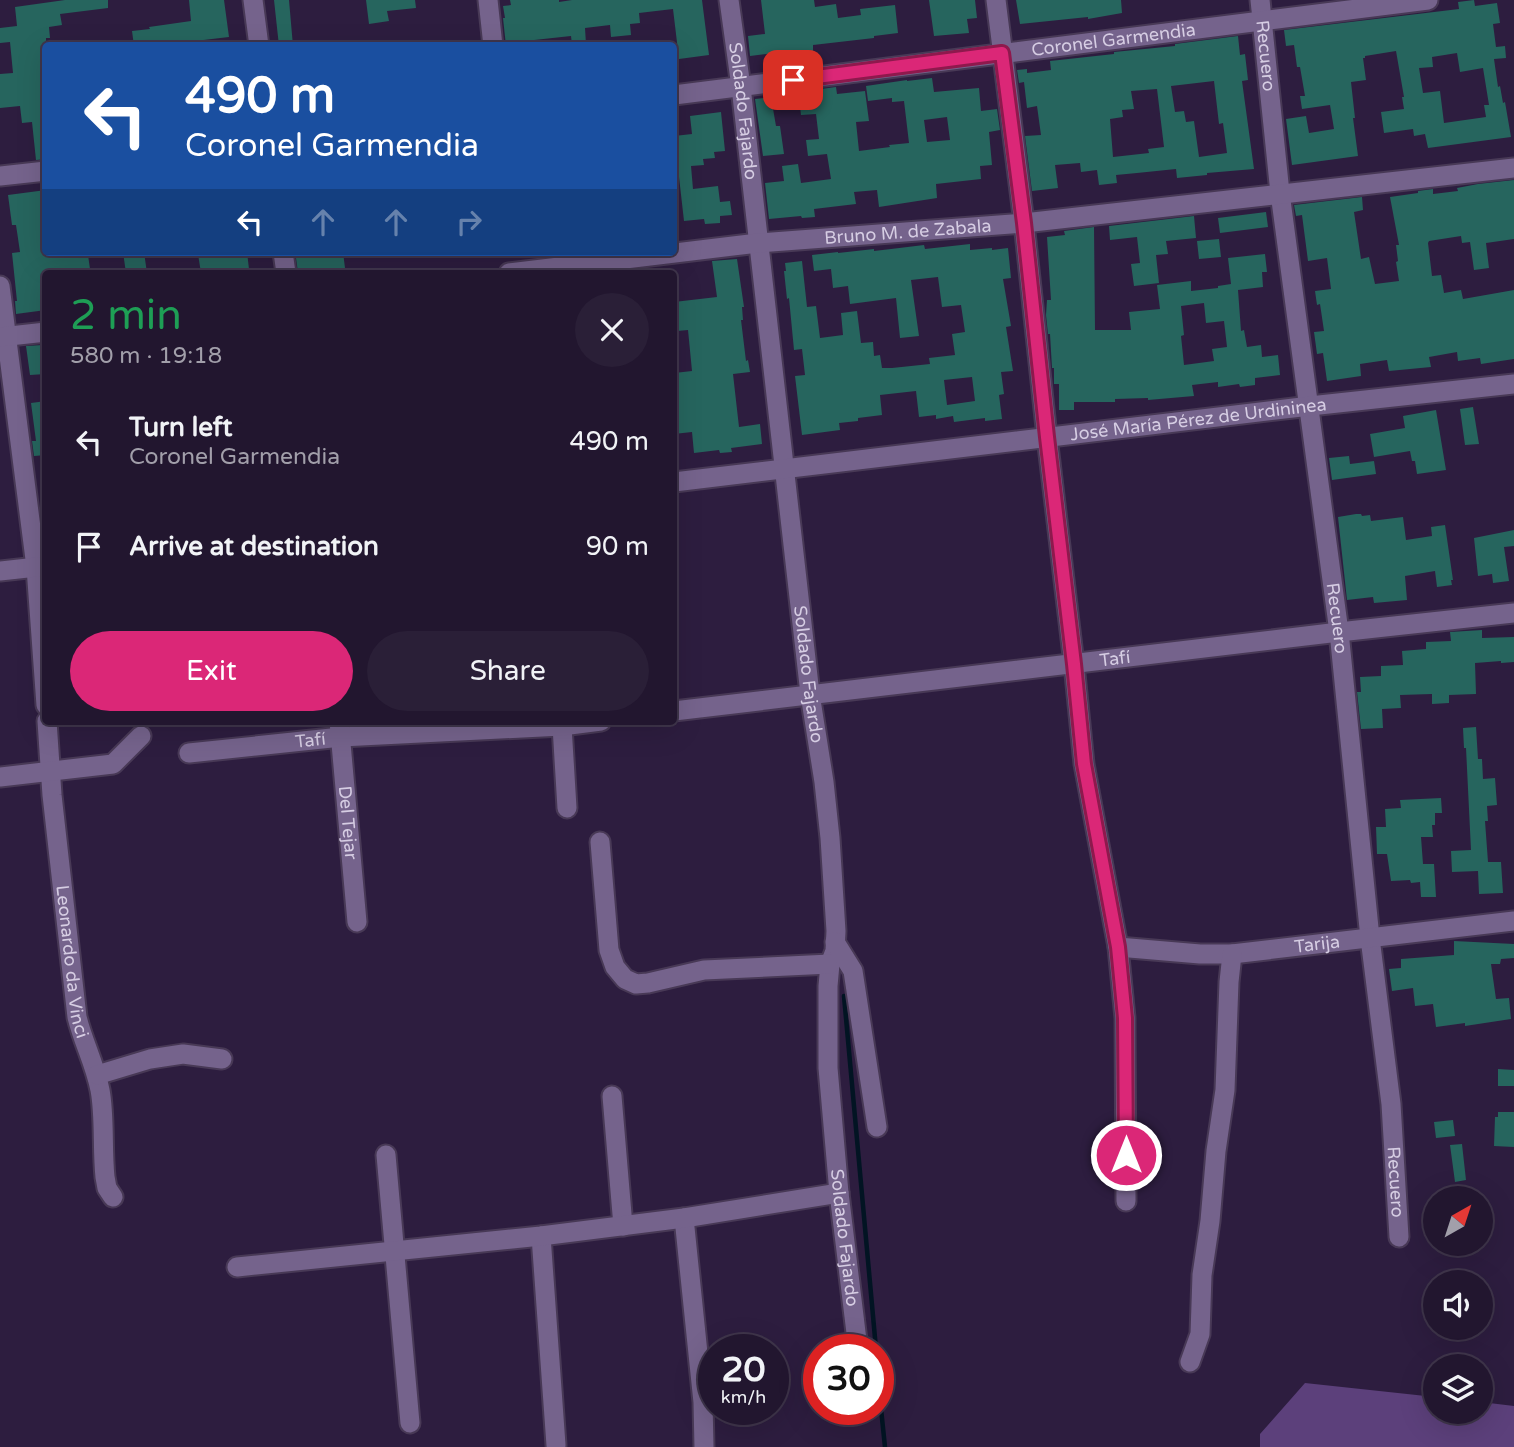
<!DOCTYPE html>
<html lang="en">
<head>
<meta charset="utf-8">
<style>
  body { margin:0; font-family:"Varela Round",sans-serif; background:#2a1f37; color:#f1f3f6; height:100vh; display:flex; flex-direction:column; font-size:26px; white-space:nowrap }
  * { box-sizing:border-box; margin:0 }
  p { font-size:23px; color:#a29faa }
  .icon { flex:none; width:38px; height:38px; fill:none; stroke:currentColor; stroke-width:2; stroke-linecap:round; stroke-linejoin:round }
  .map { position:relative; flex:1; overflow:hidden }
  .drawer { position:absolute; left:42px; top:270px; width:635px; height:455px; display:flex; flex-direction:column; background:#22162f; border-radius:7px; box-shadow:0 7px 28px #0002,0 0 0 2px #3f354b }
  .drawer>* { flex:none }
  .guide { position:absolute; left:42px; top:42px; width:635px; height:214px; border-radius:7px; box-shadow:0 7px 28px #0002,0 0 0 2px #3f354b; background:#1a4fa0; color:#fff; overflow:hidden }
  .needle { width:46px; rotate:39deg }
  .fabs { position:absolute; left:1423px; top:1186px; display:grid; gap:14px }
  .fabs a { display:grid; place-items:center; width:70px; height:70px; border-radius:50%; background:#22162f; box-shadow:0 7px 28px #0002,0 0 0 2px #3f354b; font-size:35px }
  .speed { position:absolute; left:698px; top:1334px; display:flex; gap:14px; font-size:35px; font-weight:700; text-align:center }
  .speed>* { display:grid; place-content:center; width:91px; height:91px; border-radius:50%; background:#22162f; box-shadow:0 7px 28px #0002,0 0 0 2px #3f354b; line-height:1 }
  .speed small { font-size:18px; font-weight:400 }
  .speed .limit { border:10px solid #d22; background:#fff; color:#111 }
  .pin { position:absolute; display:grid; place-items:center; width:60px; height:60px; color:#fff; margin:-30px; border-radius:14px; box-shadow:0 4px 10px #0006 }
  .me { position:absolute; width:77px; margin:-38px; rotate:0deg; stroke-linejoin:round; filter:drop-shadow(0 0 5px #0008) }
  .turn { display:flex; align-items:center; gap:24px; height:147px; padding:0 28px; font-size:32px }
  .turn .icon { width:91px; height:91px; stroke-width:2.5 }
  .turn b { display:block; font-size:49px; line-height:60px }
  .lanes { display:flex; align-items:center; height:66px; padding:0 28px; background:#0003; justify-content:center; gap:35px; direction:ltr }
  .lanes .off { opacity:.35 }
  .round { display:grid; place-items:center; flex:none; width:74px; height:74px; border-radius:37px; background:#2a1f37 }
  .headline { display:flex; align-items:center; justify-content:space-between; height:119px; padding:0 28px }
  h1 { font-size:42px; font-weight:600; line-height:52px; color:#1e9e55 }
  .primary-button { display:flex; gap:14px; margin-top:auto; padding:14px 28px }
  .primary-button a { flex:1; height:80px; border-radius:42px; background:#db2777; color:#fff; font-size:28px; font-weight:600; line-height:80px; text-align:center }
  .primary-button a+a { background:#2a1f37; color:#f1f3f6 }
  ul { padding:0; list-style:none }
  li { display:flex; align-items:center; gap:21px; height:105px; padding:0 28px }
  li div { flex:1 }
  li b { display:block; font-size:26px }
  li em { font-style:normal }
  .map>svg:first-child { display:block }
  .forest { fill:#5c407b }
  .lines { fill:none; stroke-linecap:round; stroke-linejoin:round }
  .stream { stroke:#021423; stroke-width:4.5 }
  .building { fill:#26655e; fill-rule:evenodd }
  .minor-casing { stroke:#483956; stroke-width:23 }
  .minor { stroke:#75638c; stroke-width:19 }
  .route-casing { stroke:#8e194d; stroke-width:18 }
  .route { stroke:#db2777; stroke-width:12 }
  .labels { text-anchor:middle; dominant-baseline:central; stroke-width:7; stroke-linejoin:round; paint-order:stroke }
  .street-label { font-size:18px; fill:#d6cde3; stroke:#120b1a }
</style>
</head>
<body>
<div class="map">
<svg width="1514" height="1447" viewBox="0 0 1514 1447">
  <rect width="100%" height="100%" fill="#2d1d3f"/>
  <!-- forest -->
  <path class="forest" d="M 1305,1383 L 1435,1397 L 1435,1412 L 1480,1412 L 1481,1402 L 1514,1406 L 1514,1447 L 1260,1447 L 1260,1434 Z"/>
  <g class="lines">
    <!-- stream -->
    <path class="stream" d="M 844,996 L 876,1349
      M 878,1380 L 885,1447"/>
  </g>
  <!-- building -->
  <path class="building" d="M 65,0 L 108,0 L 108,8 L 60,14 L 62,25 L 49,27 L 50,38 L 46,38 L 46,159 L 36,160 L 32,122 L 22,123 L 20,106 L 0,108 L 0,74 L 13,73 L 10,42 L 0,43 L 0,28 L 17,26 L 15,7 Z
    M 189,0 L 224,0 L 229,37 L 178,43 L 178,46 L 134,46 L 132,31 L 150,29 L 149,27 L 191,21 Z
    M 274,0 L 289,0 L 293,46 L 279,46 Z
    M 366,0 L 415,0 L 416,8 L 387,11 L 389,21 L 369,24 Z
    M 510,0 L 559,0 L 559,2 L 572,0 L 702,0 L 709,55 L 679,59 L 673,9 L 639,13 L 640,23 L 630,24 L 631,35 L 611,37 L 610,25 L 585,28 L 586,44 L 572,45 L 571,36 L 525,41 L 526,46 L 506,46 L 503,18 L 505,18 L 503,6 L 511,5 Z
    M 761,0 L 814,0 L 815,7 L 836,4 L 838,18 L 861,15 L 860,9 L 895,5 L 898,33 L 874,36 L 874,38 L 813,45 L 813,51 L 800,52 L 800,50 L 750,56 L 748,36 L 765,34 Z
    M 929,0 L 975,0 L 977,18 L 967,19 L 969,33 L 934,36 Z
    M 1016,0 L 1121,0 L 1122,13 L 1088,19 L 1088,17 L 1020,24 Z
    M 1474,0 L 1475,6 L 1497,3 L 1500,23 L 1493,24 L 1496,47 L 1505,46 L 1506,58 L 1494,59 L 1498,87 L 1500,86 L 1503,103 L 1505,102 L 1511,137 L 1428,148 L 1425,134 L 1414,136 L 1413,129 L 1384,133 L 1381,112 L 1404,109 L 1402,97 L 1404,97 L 1396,51 L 1365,56 L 1365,58 L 1363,58 L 1366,80 L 1351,82 L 1355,118 L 1353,118 L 1358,156 L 1292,165 L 1286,119 L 1306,116 L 1309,133 L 1334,129 L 1330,105 L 1302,109 L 1300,96 L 1305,96 L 1300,67 L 1297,67 L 1294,45 L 1286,46 L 1284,30 L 1459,9 L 1458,2 ZM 1457,53 L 1460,72 L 1483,68 L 1489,105 L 1484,105 L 1486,117 L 1444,123 L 1440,91 L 1423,93 L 1419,68 L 1433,67 L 1432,57 Z
    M 1238,36 L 1240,55 L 1245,54 L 1248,80 L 1242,81 L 1254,169 L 1207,173 L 1207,175 L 1177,178 L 1176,169 L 1137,173 L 1116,175 L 1117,183 L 1099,185 L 1097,170 L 1081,172 L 1080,163 L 1055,165 L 1058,188 L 1032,191 L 1025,136 L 1041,135 L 1037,106 L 1027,108 L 1024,82 L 1019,83 L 1017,70 L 1027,69 L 1027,73 L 1051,70 L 1050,61 L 1114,54 L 1114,52 L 1175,46 L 1175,44 ZM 1214,81 L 1219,124 L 1223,123 L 1227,153 L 1199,157 L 1194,121 L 1186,122 L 1184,111 L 1175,112 L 1171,86 ZM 1157,89 L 1164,147 L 1148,149 L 1149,153 L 1113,157 L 1110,119 L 1123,117 L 1122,110 L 1134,109 L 1131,91 Z
    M 932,78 L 934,92 L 979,88 L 981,111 L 997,109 L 1000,130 L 989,132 L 992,165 L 980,166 L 981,179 L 936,184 L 937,198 L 879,207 L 877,190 L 854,192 L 856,204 L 814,209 L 815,217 L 802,218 L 801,216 L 769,219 L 765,183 L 784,181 L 782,166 L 798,164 L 801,183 L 831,179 L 827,154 L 808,156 L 806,140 L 819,139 L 816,114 L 801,115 L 799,97 L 814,95 L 813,90 L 836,87 L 837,94 L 865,91 L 869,121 L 856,122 L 859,151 L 890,147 L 889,145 L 909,143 L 904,101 L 892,102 L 892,98 L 868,101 L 866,86 L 907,80 L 907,81 ZM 947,117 L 950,140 L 927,142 L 924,120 Z
    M 771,97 L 776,126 L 780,126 L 784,154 L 763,156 L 755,99 Z
    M 721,112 L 725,151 L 714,152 L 715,158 L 703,159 L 704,165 L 691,166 L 693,189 L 718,186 L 720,202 L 730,201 L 732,215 L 720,216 L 720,223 L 705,224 L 704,219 L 684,221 L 679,177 L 676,178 L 674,158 L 674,136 L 692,134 L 690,116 Z
    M 1514,180 L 1514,239 L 1486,243 L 1489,268 L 1474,270 L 1470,242 L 1462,243 L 1461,236 L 1429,241 L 1428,243 L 1432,276 L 1441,275 L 1444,293 L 1461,290 L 1463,299 L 1514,290 L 1514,359 L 1481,364 L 1480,358 L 1458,361 L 1457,352 L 1429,357 L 1431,367 L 1389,371 L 1387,360 L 1360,364 L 1361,376 L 1327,381 L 1323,353 L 1317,354 L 1314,332 L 1324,331 L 1320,304 L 1317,305 L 1315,291 L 1331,289 L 1327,258 L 1308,261 L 1302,215 L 1296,216 L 1294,205 L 1362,197 L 1363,210 L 1354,212 L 1361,259 L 1369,257 L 1375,284 L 1399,281 L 1396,262 L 1398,261 L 1396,245 L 1399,245 L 1390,197 L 1418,193 L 1418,191 L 1433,189 L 1433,194 L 1458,191 L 1457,188 L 1478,184 Z
    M 46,190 L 46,252 L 73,252 L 73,257 L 88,255 L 90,269 L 70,271 L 70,273 L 46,273 L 46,310 L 16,314 L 15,301 L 17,301 L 12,253 L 20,252 L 16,225 L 12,225 L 8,195 Z
    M 1266,212 L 1268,227 L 1220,233 L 1218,218 Z
    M 1194,216 L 1196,238 L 1166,241 L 1168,254 L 1156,255 L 1159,283 L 1134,286 L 1131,264 L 1140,263 L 1137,237 L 1110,240 L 1109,226 Z
    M 1094,227 L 1095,330 L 1131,330 L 1129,312 L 1160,309 L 1157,285 L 1191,281 L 1191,291 L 1218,288 L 1218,286 L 1231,284 L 1228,258 L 1265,254 L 1267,272 L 1262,272 L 1263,287 L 1238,290 L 1241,331 L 1244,330 L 1247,347 L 1261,345 L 1262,357 L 1278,355 L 1280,375 L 1255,378 L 1255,385 L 1240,387 L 1239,384 L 1218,387 L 1218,382 L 1192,385 L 1194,396 L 1148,400 L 1148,398 L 1115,399 L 1115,402 L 1074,402 L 1074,410 L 1059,410 L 1059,384 L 1054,384 L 1054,368 L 1052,368 L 1050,334 L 1048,334 L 1046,315 L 1047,300 L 1051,300 L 1047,237 L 1065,235 L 1064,231 ZM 1204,303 L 1206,323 L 1224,321 L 1227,347 L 1212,349 L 1214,361 L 1184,365 L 1181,336 L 1184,335 L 1181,306 Z
    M 1219,239 L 1221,257 L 1199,259 L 1197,241 Z
    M 970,244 L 970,250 L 992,248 L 992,250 L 1008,248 L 1011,278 L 1003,279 L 1011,326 L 1006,327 L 1013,371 L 1001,372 L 1004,394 L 999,395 L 1002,419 L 985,421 L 985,418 L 954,422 L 953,416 L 936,419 L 936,415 L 919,417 L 916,391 L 880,395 L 882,415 L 858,418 L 858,421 L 839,423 L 840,430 L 802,435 L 795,376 L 805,375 L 802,349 L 794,350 L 789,298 L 787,299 L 784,271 L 786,271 L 785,263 L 802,261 L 807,307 L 816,306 L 820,338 L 843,335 L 841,313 L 857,311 L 861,343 L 873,342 L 874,356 L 880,355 L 882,368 L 892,368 L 930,364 L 929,358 L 955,355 L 952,334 L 965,332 L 961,305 L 942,307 L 938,277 L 911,280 L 919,336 L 900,338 L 896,298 L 850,304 L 848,286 L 833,288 L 831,269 L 814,271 L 812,255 L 838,252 L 838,253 L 874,249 L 874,251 L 891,249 L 924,245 L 925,249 ZM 972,377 L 975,401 L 947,405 L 944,380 Z
    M 123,252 L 144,252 L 147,273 L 126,273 Z
    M 211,252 L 247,252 L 249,269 L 234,271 L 234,273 L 201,273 L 198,254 Z
    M 328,252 L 343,252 L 345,268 L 298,273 L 296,258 L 328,254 Z
    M 737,259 L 744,307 L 742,307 L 743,320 L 741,320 L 746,361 L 748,360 L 750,372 L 733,374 L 739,427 L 760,424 L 762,444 L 731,448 L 732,452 L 720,453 L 719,450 L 694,453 L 692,432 L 674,434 L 674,373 L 692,371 L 688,330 L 677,331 L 674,316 L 674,302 L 717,297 L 712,261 Z
    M 43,345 L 46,353 L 46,374 L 30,375 L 26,346 Z
    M 46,401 L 46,455 L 34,456 L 32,441 L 36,441 L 31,403 Z
    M 1473,407 L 1479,444 L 1465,445 L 1460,409 Z
    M 1436,410 L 1446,470 L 1417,474 L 1415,461 L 1412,461 L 1410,451 L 1374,457 L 1370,434 L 1405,428 L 1403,416 Z
    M 1349,456 L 1350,464 L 1374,461 L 1376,474 L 1332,480 L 1329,458 Z
    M 1356,514 L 1361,514 L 1362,516 L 1370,515 L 1371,521 L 1403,517 L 1406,540 L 1432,536 L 1431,527 L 1445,525 L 1453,580 L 1451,580 L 1452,585 L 1437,587 L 1435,571 L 1405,576 L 1407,600 L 1374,603 L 1373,597 L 1347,600 L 1338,517 Z
    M 1514,530 L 1514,546 L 1504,547 L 1509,581 L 1493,583 L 1492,574 L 1478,576 L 1474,538 Z
    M 1482,630 L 1482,638 L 1514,637 L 1514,662 L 1501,663 L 1501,661 L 1475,663 L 1476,694 L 1449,695 L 1449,703 L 1432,704 L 1432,694 L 1400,695 L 1401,708 L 1382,709 L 1383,728 L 1361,729 L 1357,692 L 1361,692 L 1360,677 L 1381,676 L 1381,666 L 1403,665 L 1402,651 L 1426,649 L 1426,642 L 1451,641 L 1450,632 Z
    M 1476,727 L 1478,759 L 1482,759 L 1483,779 L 1495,778 L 1497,805 L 1487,806 L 1488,821 L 1485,821 L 1488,862 L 1501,862 L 1503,893 L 1479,894 L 1478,871 L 1452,872 L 1451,851 L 1471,850 L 1466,748 L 1464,748 L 1463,728 Z
    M 1441,798 L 1442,813 L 1435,813 L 1435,825 L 1432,825 L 1433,837 L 1421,837 L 1423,864 L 1434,864 L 1436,897 L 1421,897 L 1420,882 L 1411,883 L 1410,880 L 1391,881 L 1387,854 L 1377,854 L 1376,827 L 1386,827 L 1385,809 L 1401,808 L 1400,800 Z
    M 1454,941 L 1514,944 L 1514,958 L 1501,959 L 1500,964 L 1491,964 L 1496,999 L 1509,998 L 1511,1019 L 1465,1026 L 1465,1023 L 1436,1027 L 1433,1004 L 1415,1006 L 1413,988 L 1392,991 L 1389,969 L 1401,968 L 1401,959 L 1454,955 Z
    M 1498,1069 L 1514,1070 L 1514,1086 L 1498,1086 Z
    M 1498,1112 L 1514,1112 L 1514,1147 L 1494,1146 L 1495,1117 L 1498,1117 Z
    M 1453,1120 L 1455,1136 L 1436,1138 L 1434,1122 Z
    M 1462,1144 L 1466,1180 L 1455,1182 L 1450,1145 Z"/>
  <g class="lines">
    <!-- minor casing -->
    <g class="minor-casing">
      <g id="minor">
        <path d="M 253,0 L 259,46"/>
        <path d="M 488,0 L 493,46"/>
        <path id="s1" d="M 729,0 L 741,87 L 810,694 L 824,782 L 830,838 L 836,931 L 835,951 L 830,964 L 828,986 L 828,1068 L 839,1193 L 858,1349"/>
        <path d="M 996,0 L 1024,223 L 1047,437 L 1074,664 L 1084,764 L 1118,947 L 1125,1018 L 1126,1201"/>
        <path id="s2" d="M 1260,0 L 1280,193 L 1339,632 L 1370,938 L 1391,1104 L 1399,1237"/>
        <path id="s3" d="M 674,95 L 1428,0"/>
        <path d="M 0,176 L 46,171"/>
        <path d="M 283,252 L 286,273"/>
        <path id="s4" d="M 509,273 L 758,243 L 1024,223 L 1514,168"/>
        <path d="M 0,286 L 36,567 L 46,705"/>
        <path d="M 0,337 L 46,332"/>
        <path id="s5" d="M 674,482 L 1310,406 L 1514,384"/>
        <path d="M 0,571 L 46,566"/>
        <path id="s6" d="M 674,711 L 1339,632 L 1514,613"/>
        <path id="s7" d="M 47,721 L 52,795 L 77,1017 C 83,1042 95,1064 100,1090 C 105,1116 102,1149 105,1177 L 107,1188 L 113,1197"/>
        <path id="s8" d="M 339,721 L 357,922"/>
        <path d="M 562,726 L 567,808"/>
        <path id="s9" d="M 189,753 L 341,737 L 562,726 L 601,721"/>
        <path d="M 0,777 L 113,764 L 141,736"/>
        <path d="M 600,842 L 609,950 L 615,967 L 625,979 L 636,984 L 648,983 L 704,970 L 830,964"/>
        <path d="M 835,942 L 853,971 L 877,1127"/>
        <path id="s10" d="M 1118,947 L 1200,954 L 1232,954 L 1514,921"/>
        <path d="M 97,1075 L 150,1059 L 183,1054 L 222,1059"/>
        <path d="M 612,1096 L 623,1226"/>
        <path d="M 386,1155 L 410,1423"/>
        <path d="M 684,1218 L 703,1402 L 704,1447"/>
        <path d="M 541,1236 L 556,1445"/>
        <path d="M 237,1267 L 541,1236 L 684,1218 L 839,1193"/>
        <path d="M 1190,1362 L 1200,1334 L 1202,1275 L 1210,1221 L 1216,1151 L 1225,1090 L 1229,982 L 1232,954"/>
      </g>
    </g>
    <!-- minor -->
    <use href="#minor" class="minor"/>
  </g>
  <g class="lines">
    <!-- route casing -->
    <g class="route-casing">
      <path id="route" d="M 793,80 L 1002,53 L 1024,223 L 1047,437 L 1074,664 L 1084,764 L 1118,947 L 1125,1018 L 1126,1155"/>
    </g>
    <!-- route -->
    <use href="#route" class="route"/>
  </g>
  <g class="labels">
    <!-- street labels -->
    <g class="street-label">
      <text stroke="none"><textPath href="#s3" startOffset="443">Coronel Garmendia</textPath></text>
      <text stroke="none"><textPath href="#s2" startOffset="56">Recuero</textPath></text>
      <text stroke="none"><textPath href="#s1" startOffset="112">Soldado Fajardo</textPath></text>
      <text stroke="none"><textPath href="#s4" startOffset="401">Bruno M. de Zabala</textPath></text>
      <text stroke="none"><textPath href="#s5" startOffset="528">José María Pérez de Urdininea</textPath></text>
      <text stroke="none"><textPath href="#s2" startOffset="623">Recuero</textPath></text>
      <text stroke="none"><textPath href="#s6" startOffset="444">Tafí</textPath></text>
      <text stroke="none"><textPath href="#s1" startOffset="679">Soldado Fajardo</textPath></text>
      <text stroke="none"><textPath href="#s9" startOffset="122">Tafí</textPath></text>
      <text stroke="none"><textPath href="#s8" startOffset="102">Del Tejar</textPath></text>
      <text stroke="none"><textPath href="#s10" startOffset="200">Tarija</textPath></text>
      <text stroke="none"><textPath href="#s7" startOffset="242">Leonardo da Vinci</textPath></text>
      <text stroke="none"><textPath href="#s2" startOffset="1190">Recuero</textPath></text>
      <text stroke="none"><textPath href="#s1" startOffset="1246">Soldado Fajardo</textPath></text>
    </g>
  </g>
</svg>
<div class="fabs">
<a><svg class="needle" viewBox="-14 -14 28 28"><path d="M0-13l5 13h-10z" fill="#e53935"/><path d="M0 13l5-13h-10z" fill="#a29faa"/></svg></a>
<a><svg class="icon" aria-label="sound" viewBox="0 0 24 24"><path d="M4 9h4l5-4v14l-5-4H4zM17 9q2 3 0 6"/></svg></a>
<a><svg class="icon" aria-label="layers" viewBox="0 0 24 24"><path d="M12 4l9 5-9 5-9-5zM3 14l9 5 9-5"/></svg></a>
</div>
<div class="speed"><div>20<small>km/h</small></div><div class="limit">30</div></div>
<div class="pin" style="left:793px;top:80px;background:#d93025"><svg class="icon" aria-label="arrive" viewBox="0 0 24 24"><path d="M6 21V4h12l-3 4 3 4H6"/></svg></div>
<svg class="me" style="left:1126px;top:1155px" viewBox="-20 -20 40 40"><circle r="17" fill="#db2777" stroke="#fff" stroke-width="3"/><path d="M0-11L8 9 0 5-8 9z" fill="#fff"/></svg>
<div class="guide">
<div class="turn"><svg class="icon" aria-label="left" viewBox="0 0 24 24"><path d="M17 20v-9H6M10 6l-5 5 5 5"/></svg><div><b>490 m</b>Coronel Garmendia</div></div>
<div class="lanes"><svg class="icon" aria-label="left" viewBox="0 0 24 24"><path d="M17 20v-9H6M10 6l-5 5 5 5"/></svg><svg class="icon off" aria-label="ahead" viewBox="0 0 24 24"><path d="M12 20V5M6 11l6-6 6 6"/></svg><svg class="icon off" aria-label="ahead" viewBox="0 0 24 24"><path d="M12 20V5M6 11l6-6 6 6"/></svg><svg class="icon off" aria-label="right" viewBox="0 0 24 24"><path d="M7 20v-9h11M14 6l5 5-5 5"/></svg></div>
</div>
<section class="drawer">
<div class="headline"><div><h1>2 min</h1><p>580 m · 19:18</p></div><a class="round"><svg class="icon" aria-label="close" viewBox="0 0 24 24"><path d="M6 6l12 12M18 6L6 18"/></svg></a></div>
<ul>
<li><svg class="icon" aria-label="left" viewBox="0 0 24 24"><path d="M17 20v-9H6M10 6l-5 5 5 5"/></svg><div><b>Turn left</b><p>Coronel Garmendia</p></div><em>490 m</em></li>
<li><svg class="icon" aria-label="arrive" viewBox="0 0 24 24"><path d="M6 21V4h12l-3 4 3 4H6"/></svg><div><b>Arrive at destination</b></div><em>90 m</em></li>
</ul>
<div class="primary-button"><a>Exit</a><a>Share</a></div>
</section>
</div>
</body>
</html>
